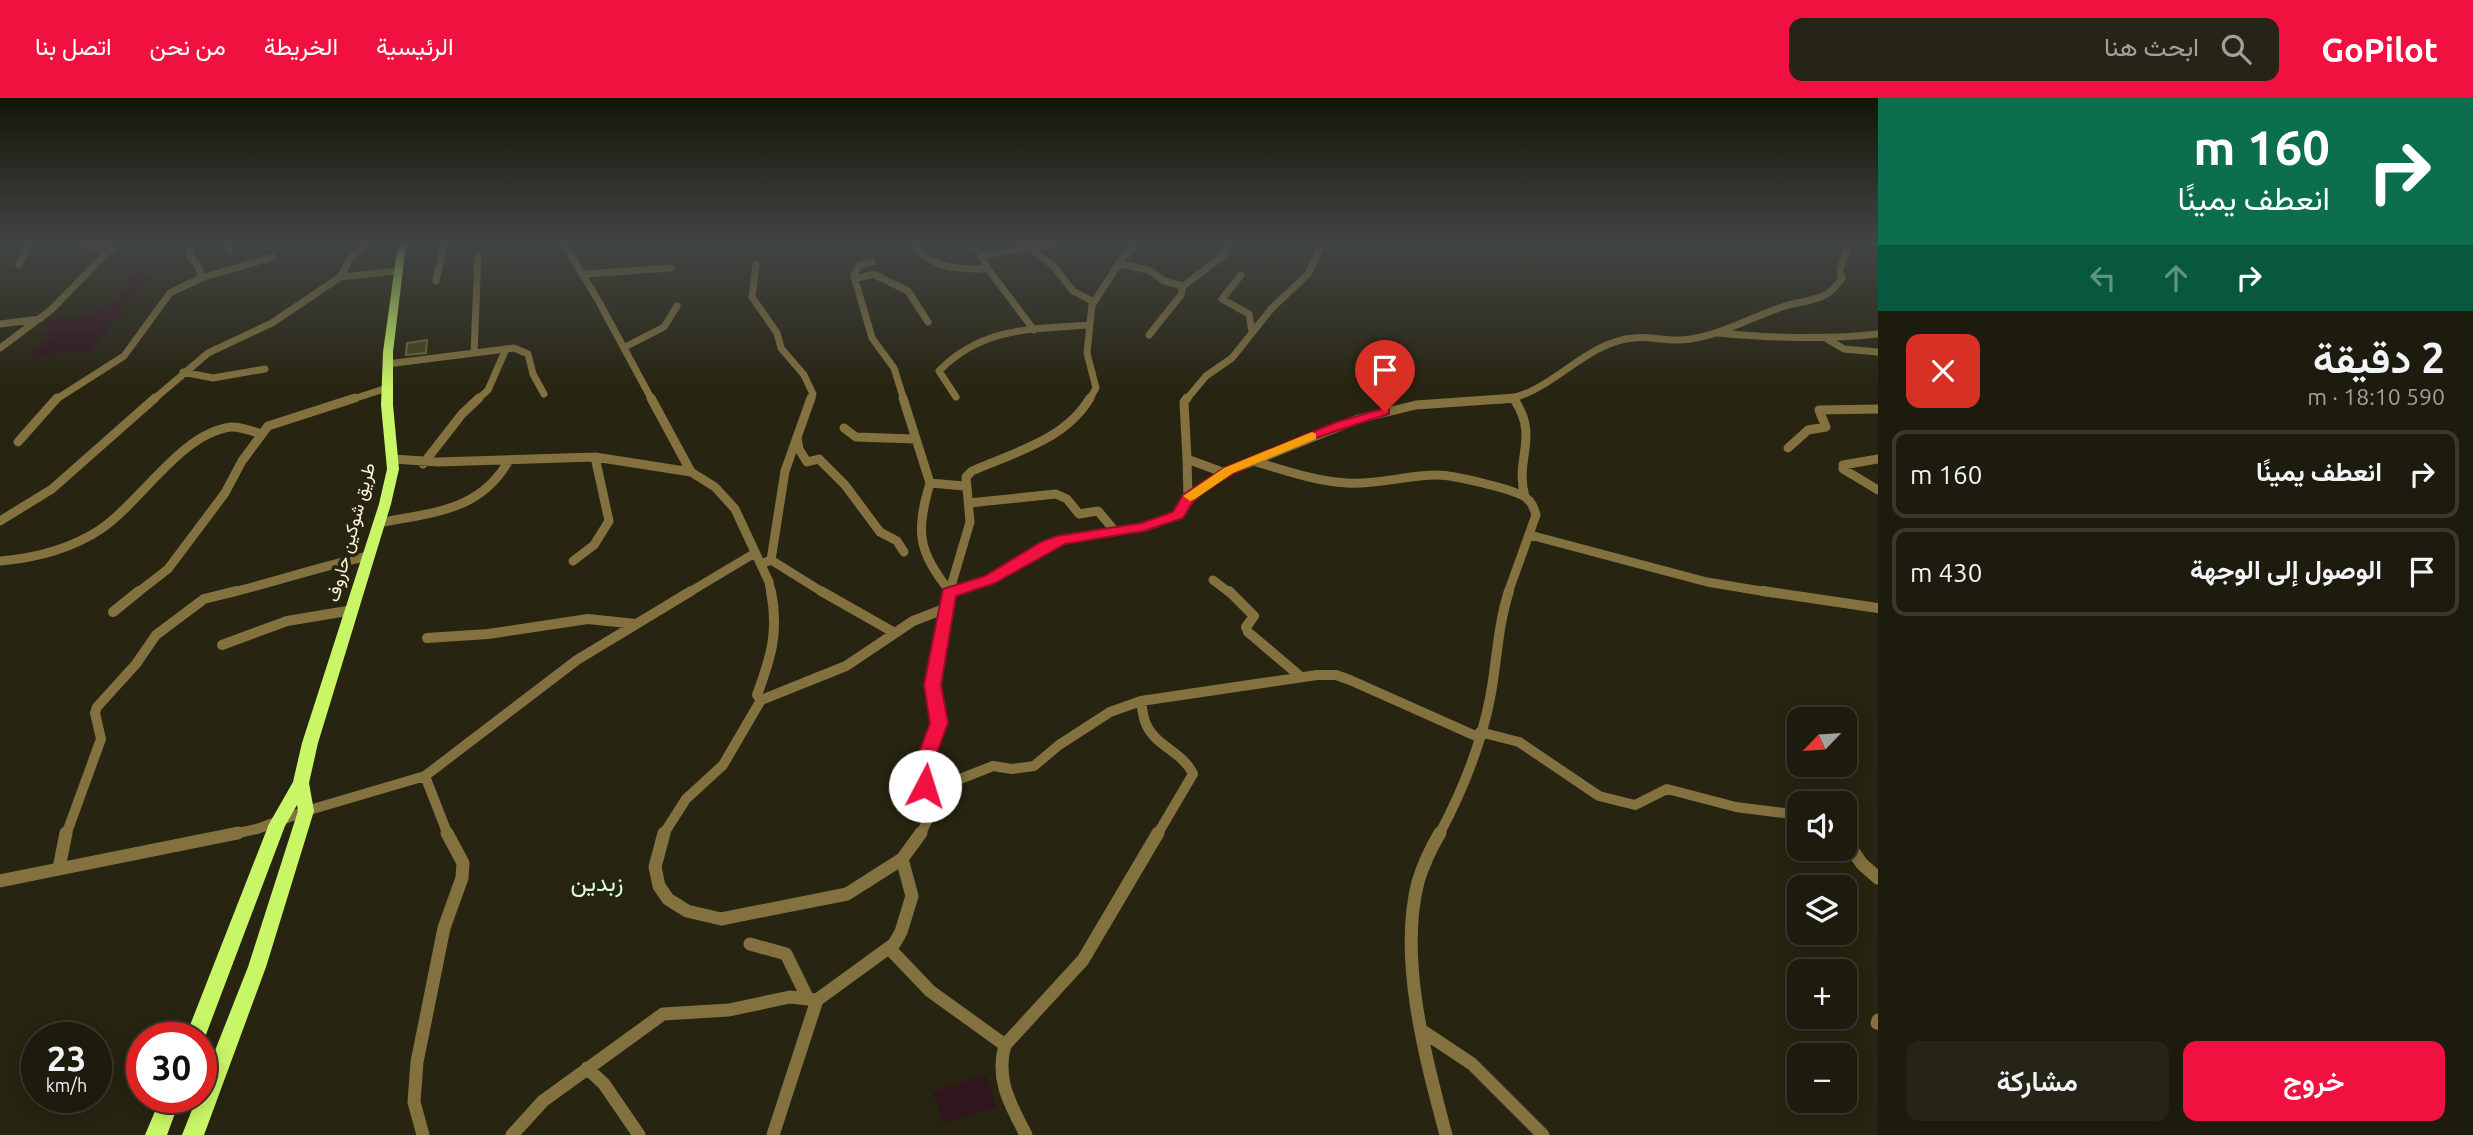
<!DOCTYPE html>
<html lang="ar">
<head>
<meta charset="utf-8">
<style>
  body { margin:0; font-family:Ubuntu,Vazirmatn,sans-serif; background:#252416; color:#f1f3f6; direction:rtl; height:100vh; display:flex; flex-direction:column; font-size:26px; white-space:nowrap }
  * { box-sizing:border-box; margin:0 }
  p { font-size:23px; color:#a0a19d }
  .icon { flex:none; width:38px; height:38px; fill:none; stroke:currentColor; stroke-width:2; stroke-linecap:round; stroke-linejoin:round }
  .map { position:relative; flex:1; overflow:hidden; direction:ltr }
  .drawer { display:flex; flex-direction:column; background:#1d1b0d; width:595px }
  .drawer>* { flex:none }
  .guide { background:#0b6e4f; color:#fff; overflow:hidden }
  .needle { width:46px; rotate:245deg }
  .buttons { position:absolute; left:1787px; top:609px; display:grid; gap:14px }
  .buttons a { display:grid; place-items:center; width:70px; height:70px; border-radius:14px; background:#1d1b0d; box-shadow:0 4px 18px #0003,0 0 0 2px #3b392e; font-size:35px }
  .speed { position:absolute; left:21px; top:924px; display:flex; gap:14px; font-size:35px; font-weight:700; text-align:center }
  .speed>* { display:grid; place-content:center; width:91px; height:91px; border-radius:50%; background:#1d1b0d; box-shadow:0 4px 18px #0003,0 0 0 2px #3b392e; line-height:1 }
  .speed small { font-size:18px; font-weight:400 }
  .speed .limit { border:10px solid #d22; background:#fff; color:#111 }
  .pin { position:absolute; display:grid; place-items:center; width:60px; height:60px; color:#fff; margin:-72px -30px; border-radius:50% 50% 50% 0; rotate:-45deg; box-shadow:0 0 7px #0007 }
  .pin .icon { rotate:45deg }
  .me { position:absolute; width:77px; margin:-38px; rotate:5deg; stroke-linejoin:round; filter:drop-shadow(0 0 5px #0008) }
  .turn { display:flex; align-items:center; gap:24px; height:147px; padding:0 28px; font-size:32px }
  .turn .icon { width:91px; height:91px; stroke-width:2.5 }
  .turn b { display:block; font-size:49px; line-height:60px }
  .lanes { display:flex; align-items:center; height:66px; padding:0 28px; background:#0003; justify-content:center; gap:35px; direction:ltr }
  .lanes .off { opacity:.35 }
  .round { display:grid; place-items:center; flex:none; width:74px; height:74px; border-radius:14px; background:#252416 }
  .head { display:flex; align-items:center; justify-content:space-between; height:119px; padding:0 28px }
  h1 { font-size:42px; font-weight:600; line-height:52px }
  .primary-button { display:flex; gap:14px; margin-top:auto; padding:14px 28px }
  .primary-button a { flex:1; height:80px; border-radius:14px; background:#f11141; color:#fff; font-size:28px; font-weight:600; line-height:80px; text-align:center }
  .primary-button a+a { background:#252416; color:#f1f3f6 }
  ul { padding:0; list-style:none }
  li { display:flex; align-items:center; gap:21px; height:88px; margin:0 14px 10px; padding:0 14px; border:4px solid #3b392e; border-radius:14px }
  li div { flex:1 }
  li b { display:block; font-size:26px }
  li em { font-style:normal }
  header { display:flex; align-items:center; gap:42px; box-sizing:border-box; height:98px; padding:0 35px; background:#f11141; color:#fff }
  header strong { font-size:33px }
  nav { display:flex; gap:38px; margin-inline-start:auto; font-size:24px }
  .search { width:490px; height:63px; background:#252416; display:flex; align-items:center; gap:18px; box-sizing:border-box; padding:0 24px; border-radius:14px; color:#a0a19d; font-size:26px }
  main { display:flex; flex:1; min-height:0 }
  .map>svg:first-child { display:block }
  .green { fill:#31151e }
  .building { fill:#47431e; stroke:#726a32; stroke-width:2 }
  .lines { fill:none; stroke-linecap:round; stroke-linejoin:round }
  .street-far3 { stroke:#83713f; stroke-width:7 }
  .street-far2 { stroke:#83713f; stroke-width:9 }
  .street-far1 { stroke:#83713f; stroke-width:10 }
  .street { stroke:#83713f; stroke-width:13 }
  .primary { fill:#c9f667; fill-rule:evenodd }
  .route { fill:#f11141; stroke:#9d0b2a; stroke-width:2 }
  .slow { fill:#f59e0b }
  .labels { text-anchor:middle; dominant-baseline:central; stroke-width:7; stroke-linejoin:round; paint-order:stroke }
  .street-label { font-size:18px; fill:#fdf6da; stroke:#272411 }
  .near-quarter-label { font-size:24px; fill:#dcfddd; stroke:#272411 }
</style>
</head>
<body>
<header>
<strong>GoPilot</strong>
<div class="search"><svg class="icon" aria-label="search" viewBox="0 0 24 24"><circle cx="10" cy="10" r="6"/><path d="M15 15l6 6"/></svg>ابحث هنا</div>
<nav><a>الرئيسية</a><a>الخريطة</a><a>من نحن</a><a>اتصل بنا</a></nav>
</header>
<main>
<section class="drawer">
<div class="guide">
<div class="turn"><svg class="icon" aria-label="right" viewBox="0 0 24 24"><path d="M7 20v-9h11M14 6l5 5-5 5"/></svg><div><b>160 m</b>انعطف يمينًا</div></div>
<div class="lanes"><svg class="icon off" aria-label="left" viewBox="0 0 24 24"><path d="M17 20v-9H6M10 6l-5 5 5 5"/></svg><svg class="icon off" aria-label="ahead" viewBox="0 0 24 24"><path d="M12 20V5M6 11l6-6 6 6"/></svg><svg class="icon" aria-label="right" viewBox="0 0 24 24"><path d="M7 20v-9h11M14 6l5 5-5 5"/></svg></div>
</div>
<div class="head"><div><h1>2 دقيقة</h1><p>590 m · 18:10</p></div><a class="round" style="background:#d93025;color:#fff"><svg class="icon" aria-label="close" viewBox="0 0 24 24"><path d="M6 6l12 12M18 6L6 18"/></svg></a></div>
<ul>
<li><svg class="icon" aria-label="right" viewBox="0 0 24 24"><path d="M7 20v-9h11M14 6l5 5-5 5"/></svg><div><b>انعطف يمينًا</b></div><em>160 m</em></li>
<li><svg class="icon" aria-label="arrive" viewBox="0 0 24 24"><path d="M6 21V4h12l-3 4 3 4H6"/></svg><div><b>الوصول إلى الوجهة</b></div><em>430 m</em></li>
</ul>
<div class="primary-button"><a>خروج</a><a>مشاركة</a></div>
</section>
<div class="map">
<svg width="1878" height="1037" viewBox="0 0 1878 1037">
  <rect width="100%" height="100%" fill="#272411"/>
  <!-- green -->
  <path class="green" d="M 142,165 L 151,181 L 90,253 L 28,259 L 52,239 L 38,238 L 54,227 L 42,227 C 52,219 62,221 74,220 C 106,216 127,191 142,165 Z
    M 985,977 L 996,1008 L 943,1026 L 933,994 Z"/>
  <!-- building -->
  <path class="building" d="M 427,242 L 426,255 L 406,257 L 407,245 Z"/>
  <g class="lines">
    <!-- street-far3 -->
    <path class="street-far3" d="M 81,146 L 111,152
      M 229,146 L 229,152
      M 564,146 L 598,202 L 652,302
      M 913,146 C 933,172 958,171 988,171
      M 975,146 L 988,171 L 1034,232
      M 1032,151 L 1054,169 L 1073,193 L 1094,204
      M 981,157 L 1055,146
      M 872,164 L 859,167 L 854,178 L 872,240 L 894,270 L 904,302
      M 756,166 L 752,199 L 777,235 L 781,250 L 804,277 L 813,296 L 811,302
      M 1120,166 L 1149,172 L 1164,183 L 1183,188 L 1222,159 L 1229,146
      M 19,167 L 28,146
      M 585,176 L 671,170
      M 1241,177 L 1222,201 L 1249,216 L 1252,234
      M 340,179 L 351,160 L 365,146
      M 201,180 L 273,159
      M 855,181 L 873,176 L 908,193 L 928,224
      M 436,183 L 444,146
      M 0,226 L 40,221
      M 1718,235 C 1772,240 1824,242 1878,236
      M 1149,237 L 1181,197 L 1183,188
      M 1827,241 L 1844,251 L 1878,254
      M 625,249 L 664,229 L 677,208
      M 0,250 L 51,212 L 115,146
      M 474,255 L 478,157
      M 387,266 L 514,250 L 528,256 L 533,276 L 544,296
      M 183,274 L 213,280 L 265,271
      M 956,299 L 939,273 C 982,229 1032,231 1089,227
      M 55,302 L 124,258 L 170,195 L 201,180 L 199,170 L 189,156 L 190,146
      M 153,302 L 208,255 L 272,225 L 340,179 L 397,173
      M 350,302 L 387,290
      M 477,302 L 488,292 L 506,251
      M 1089,302 L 1096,290 L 1087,255 L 1092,207 L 1124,158 L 1138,146
      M 1186,302 L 1206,278 L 1232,260 L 1272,210 L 1308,176 L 1322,146
      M 1499,302 C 1549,299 1582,245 1633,240 C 1648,238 1665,243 1681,242 C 1716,240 1749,220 1782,209 C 1795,204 1810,204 1823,198 C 1832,194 1837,188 1842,180 L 1840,172 L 1848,146"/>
    <!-- street-far2 -->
    <path class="street-far2" d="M 651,300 L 691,374
      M 903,300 L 930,385 L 964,388
      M 1187,300 L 1184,304 L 1187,361 L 1225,375
      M 1514,301 C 1540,340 1514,360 1525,399
      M 844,330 L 856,339 L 915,341
      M 797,340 L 799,351 L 807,364 L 819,361 L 845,387 L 880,434 L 897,443 L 904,454
      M 18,344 L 57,300
      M 1788,350 L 1808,332 L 1826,329 L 1819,312 L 1878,311
      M 393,361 L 438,364 L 595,359 L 691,374 L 715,389 L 735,411 L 769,484 L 771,495
      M 1187,361 L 1188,400
      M 1878,361 L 1843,367 L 1843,371 L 1878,392
      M 1253,363 C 1284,372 1314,383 1347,385 C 1378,387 1407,377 1437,377 C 1454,377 1512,391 1525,399 C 1532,404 1534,410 1536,417 L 1508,495
      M 423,366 L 462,316 L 479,300
      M 930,385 C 916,432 917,453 949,492
      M 969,405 L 1056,396 L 1067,401 L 1079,416 L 1098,413 L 1114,432
      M 0,423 L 52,391 L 155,300
      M 379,425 C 432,414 480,414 509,362
      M 1530,437 L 1707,484 L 1773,495
      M 771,462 L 785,373 L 811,300
      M 0,463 C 36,460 71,451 101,431 C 141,404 181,335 231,329 C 241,328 252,334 262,336
      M 573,463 L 594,447 L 609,423 L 595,359
      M 766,464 L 771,462 L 824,495
      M 1213,482 L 1230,495
      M 137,495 L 168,471 L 225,395 L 242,363 L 268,328 L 355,300
      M 229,495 C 276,484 321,468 369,458
      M 688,495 L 755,455
      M 948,495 L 990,481 L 1062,441 L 1145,429 L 1178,417 L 1188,400 L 1229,373 L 1358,321 L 1416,307 L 1516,300
      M 949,495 L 970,424 L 966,379 L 972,373 C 1015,354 1065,342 1090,300"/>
    <!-- street-far1 -->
    <path class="street-far1" d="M 771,493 C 779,534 771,559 757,597 L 761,602 L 846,568 L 913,523 L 944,511 L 949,493
      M 821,493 L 895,535
      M 1229,493 L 1254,518 L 1246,529 L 1248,534 L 1301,579
      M 1763,493 L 1878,510
      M 948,495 L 953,493
      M 113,514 L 139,493
      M 427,540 L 488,536 L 588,521 L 636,526
      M 222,547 L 287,523 L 353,512
      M 1141,603 C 1142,610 1143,619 1146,626 C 1155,648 1183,654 1193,676 L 1157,737
      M 1480,634 L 1519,644 L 1599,698 L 1635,707 L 1667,691 L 1736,709 L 1799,717
      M 425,678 L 448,737
      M 923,680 L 960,681 L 993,668 L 1012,671 L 1034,668 L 1059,647 L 1110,614 L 1141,603 L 1317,577 L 1336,577 L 1350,582 L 1478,639
      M 66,737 L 101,641 L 95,615 L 97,609 L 136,566 L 156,537 L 204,501 L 236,493
      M 229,737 L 257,731 L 306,713 L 425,678 L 577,562 L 691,493
      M 663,737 L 686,701 L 723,667 L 761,602
      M 920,737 L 933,712 L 923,680 L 923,668 L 939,625 L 933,587 L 944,511
      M 1439,737 C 1463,692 1482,645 1491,595 C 1497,561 1498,527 1509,493"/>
    <!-- street -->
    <path class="street" d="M 664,735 L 655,769 L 659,788 L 668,801 L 687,813 L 721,821 L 847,796 L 902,761 L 921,735
      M 1440,735 C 1431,750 1423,767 1418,784 C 1398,861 1426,962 1446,1037
      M 1844,740 L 1862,766 L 1878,780
      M 59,770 L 66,735
      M 0,783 L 238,735
      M 750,846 L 786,856 L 808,901
      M 889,850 L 930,893 L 1005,947
      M 817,902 L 894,846 L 901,834 L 912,798 L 902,761
      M 1877,925 L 1878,922
      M 1424,934 L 1472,966 L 1543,1037
      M 587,970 L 604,986 L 639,1037
      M 423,1037 L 414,1004 L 417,964 L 444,830 L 462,780 L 463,765 L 447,735
      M 512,1037 L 543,1003 L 663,916 L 729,912 L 790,899 L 817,902 L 773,1037
      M 1026,1037 C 1011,1007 995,982 1005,947 L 1083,862 L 1158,735"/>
    <!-- primary -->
    <path class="primary" d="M 398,146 L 406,146 L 393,254 L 393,307 L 399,371 L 391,406 L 318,645 L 309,685 L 314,713 L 266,869 L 204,1037 L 182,1037 L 197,999 L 201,999 L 201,988 L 248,869 L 298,713 L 297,707 L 285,728 L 202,947 L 201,940 L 185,940 L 269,726 L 293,684 L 302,645 L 379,406 L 387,371 L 381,307 L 383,254 Z
      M 161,999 L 181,999 L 167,1037 L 145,1037 Z"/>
  </g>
  <!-- sky -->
  <linearGradient id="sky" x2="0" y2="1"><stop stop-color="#151409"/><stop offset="0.5" stop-color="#414543"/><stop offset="1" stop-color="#414543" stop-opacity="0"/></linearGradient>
  <rect width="1878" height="291" fill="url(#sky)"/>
  <!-- route -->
  <path class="route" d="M 1385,310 L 1389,311 L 1389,316 C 1339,331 1232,366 1195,402 C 1190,406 1187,414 1183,420 L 1144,433 L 1065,446 L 995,485 L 956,498 L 941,587 L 948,625 L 932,668 L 935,688 L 932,693 L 925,695 L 919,693 L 914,668 L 930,625 L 924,587 L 943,491 L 985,478 L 1041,444 L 1057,438 L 1142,425 L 1173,414 L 1183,397 L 1224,370 L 1337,324 Z"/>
  <!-- slow -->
  <path class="slow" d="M 1312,334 L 1316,336 L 1316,341 L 1233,375 L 1195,401 L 1190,403 L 1183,398 L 1224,370 Z"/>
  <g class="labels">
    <!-- street labels -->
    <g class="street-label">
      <text transform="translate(350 434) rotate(-75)">طريق شوكين حاروف</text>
    </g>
    <!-- near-quarter labels -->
    <g class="near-quarter-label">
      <text x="597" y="784">زبدين</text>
    </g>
  </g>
</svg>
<div class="buttons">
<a><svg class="needle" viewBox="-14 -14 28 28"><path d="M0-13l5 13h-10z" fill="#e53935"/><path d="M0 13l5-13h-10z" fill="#a0a19d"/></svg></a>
<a><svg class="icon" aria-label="sound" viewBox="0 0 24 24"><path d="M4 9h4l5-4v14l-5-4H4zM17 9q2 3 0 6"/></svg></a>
<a><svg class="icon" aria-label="layers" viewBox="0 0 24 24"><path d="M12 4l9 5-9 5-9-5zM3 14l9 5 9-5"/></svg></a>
<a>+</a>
<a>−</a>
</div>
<div class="speed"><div>23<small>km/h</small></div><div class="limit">30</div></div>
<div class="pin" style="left:1385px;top:314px;background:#d93025"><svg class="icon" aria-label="arrive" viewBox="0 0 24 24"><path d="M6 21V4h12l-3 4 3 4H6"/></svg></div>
<svg class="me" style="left:925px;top:688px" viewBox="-20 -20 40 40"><circle r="19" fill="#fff"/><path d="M0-13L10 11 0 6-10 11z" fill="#f11141"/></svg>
</div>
</main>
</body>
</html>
